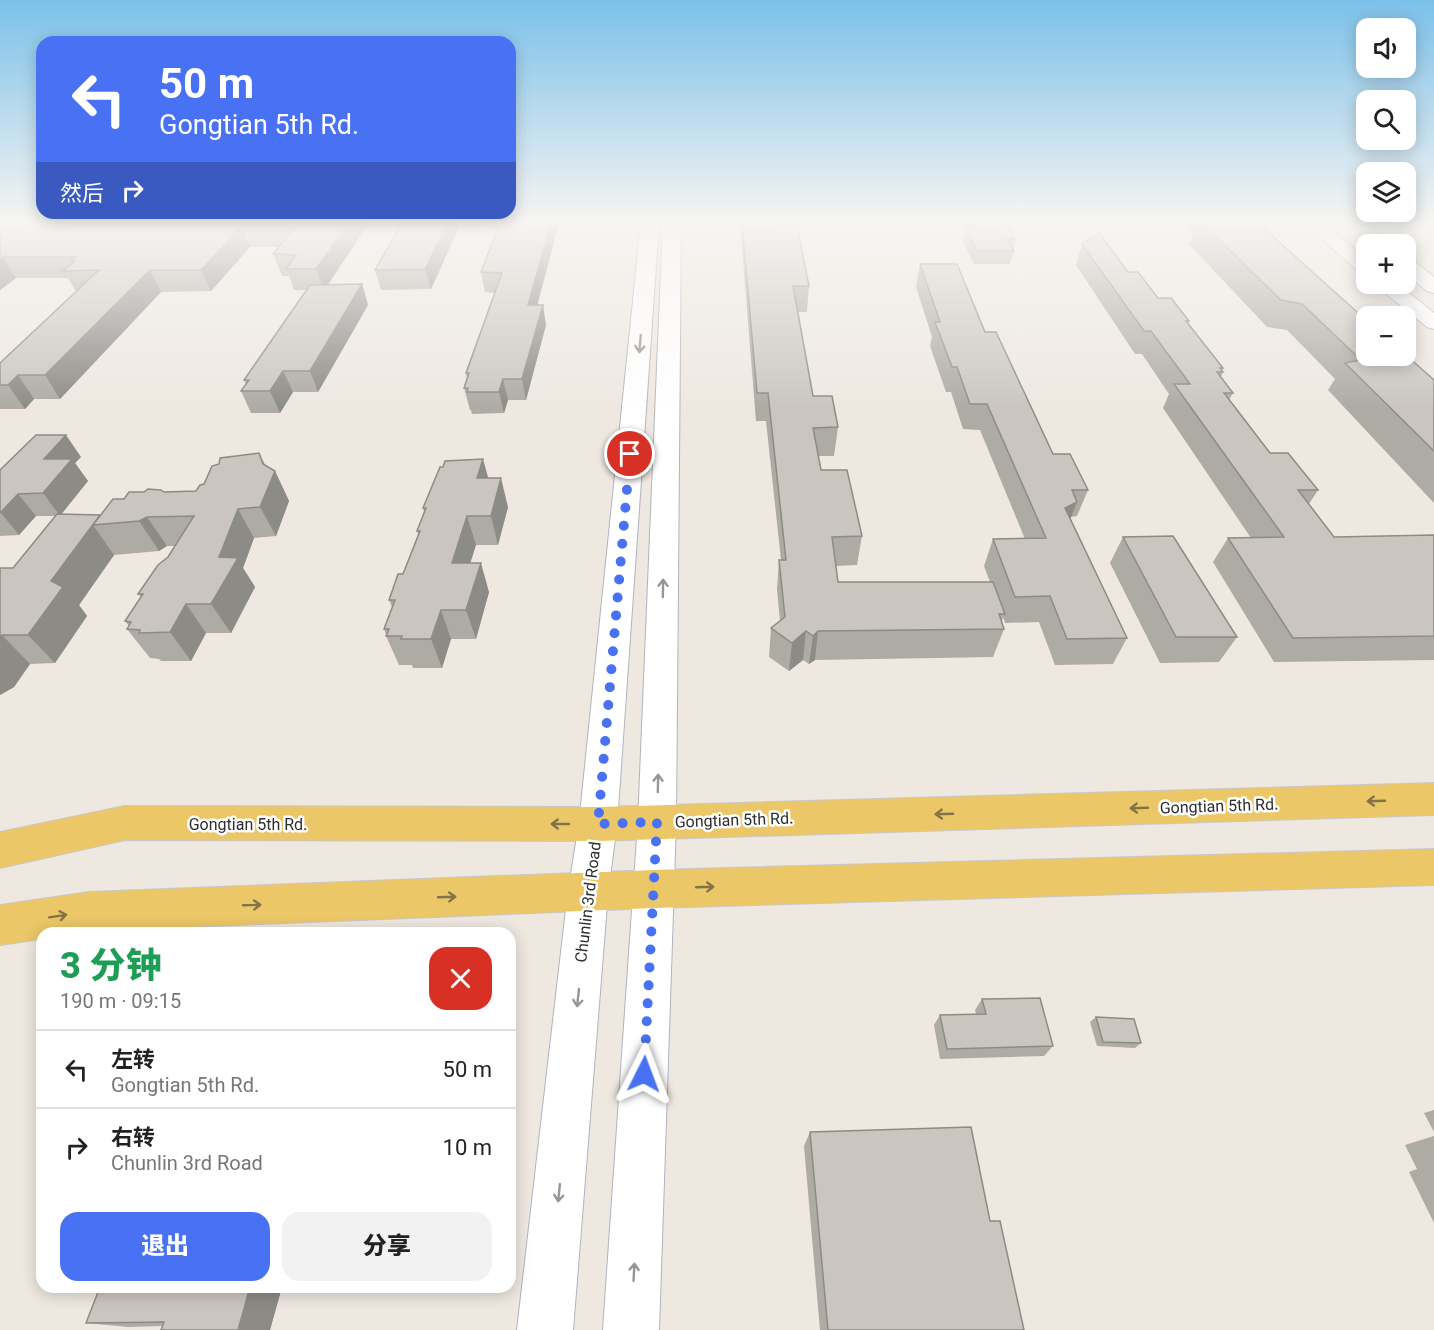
<!DOCTYPE html>
<html lang="zh">
<head>
<meta charset="utf-8">
<style>
  body { margin:0; font-family:Roboto,"Noto Sans SC",sans-serif; background:#f2f2f2; color:#222; height:100vh; display:flex; flex-direction:column; font-size:22px; white-space:nowrap }
  * { box-sizing:border-box; margin:0 }
  p { font-size:20px; color:#767676 }
  .icon { flex:none; width:33px; height:33px; fill:none; stroke:currentColor; stroke-width:2; stroke-linecap:round; stroke-linejoin:round }
  .map { position:relative; flex:1; overflow:hidden }
  .drawer { position:absolute; left:36px; top:927px; width:480px; height:366px; display:flex; flex-direction:column; background:#fff; border-radius:18px; box-shadow:0 3px 15px #0003 }
  .drawer>* { flex:none }
  .hud { position:absolute; left:36px; top:36px; width:480px; height:183px; border-radius:18px; box-shadow:0 3px 15px #0003; background:#4971f3; color:#fff; overflow:hidden }
  .fabs { position:absolute; left:1356px; top:18px; display:grid; gap:12px }
  .fabs a { display:grid; place-items:center; width:60px; height:60px; border-radius:12px; background:#fff; box-shadow:0 3px 15px #0003; font-size:30px }
  .pin { position:absolute; display:grid; place-items:center; width:51px; height:51px; color:#fff; margin:-26px; border:3px solid #fff; border-radius:50%; box-shadow:0 2px 6px #0007 }
  .me { position:absolute; width:66px; margin:-33px; rotate:3deg; stroke-linejoin:round; filter:drop-shadow(0 0 4px #0008) }
  .turn { display:flex; align-items:center; gap:21px; height:126px; padding:0 24px; font-size:27px }
  .turn .icon { width:78px; height:78px; stroke-width:2.5 }
  .turn b { display:block; font-size:42px; line-height:51px }
  .then { display:flex; align-items:center; height:57px; padding:0 24px; background:#0003; gap:12px; font-size:22px }
  .round { display:grid; place-items:center; flex:none; width:63px; height:63px; border-radius:18px; background:#f2f2f2 }
  .summary { display:flex; align-items:center; justify-content:space-between; height:102px; padding:0 24px }
  h1 { font-size:36px; font-weight:800; line-height:45px; color:#1e9e55 }
  .primary-button { display:flex; gap:12px; margin-top:auto; padding:12px 24px }
  .primary-button a { flex:1; height:69px; border-radius:18px; background:#4971f3; color:#fff; font-size:24px; font-weight:800; line-height:69px; text-align:center }
  .primary-button a+a { background:#f2f2f2; color:#222 }
  ul { padding:0; list-style:none }
  li { display:flex; align-items:center; gap:18px; height:78px; padding:0 24px; border-top:2px solid #e0e0e0 }
  li div { flex:1 }
  li b { display:block; font-size:22px }
  li em { font-style:normal }
  .map>svg:first-child { display:block }
  .lines { fill:none; stroke-linecap:round; stroke-linejoin:round }
  .minor-casing { stroke:#b1b4bd; stroke-width:2 }
  .major-casing { stroke:#c9c9c9; stroke-width:2 }
  .minor { fill:#fff; fill-rule:evenodd }
  .major { fill:#ecc768; fill-rule:evenodd }
  .wall { fill:#aeaaa4 }
  .shaded-wall { fill:#8d8b86 }
  .building { fill:#cac6bf; stroke:#8d8b86; stroke-width:1.5 }
  .oneway { stroke:#969696 }
  .oneway2 { stroke:#847348 }
  .route { stroke:#4971f3; stroke-width:10; stroke-dasharray:0 18 }
  .labels { text-anchor:middle; dominant-baseline:central; stroke-width:5; stroke-linejoin:round; paint-order:stroke }
  .street-label { font-size:16px; fill:#2e2e2e; stroke:#fff }
</style>
</head>
<body>
<div class="map">
<svg width="1434" height="1330" viewBox="0 0 1434 1330">
  <rect width="100%" height="100%" fill="#eee8e1"/>
  <g class="lines">
    <!-- minor casing -->
    <g class="minor-casing">
      <path id="minor" d="M 641,223 L 659,223 L 617,824 L 608,892 L 573,1330 L 517,1330 L 568,892 L 579,824 Z
        M 663,223 L 681,223 L 676,823 L 659,1330 L 603,1330 L 638,823 Z
        M 1304,223 L 1323,223 L 1366,259 L 1366,274 L 1359,272 Z
        M 1367,223 L 1387,223 L 1413,244 L 1406,249 L 1406,244 L 1393,244 Z
        M 1406,259 L 1413,261 L 1434,277 L 1434,293 L 1427,291 L 1406,274 Z
        M 1377,284 L 1398,284 L 1434,313 L 1434,329 L 1427,327 L 1379,288 Z"/>
    </g>
    <!-- major casing -->
    <g class="major-casing">
      <path id="major" d="M 1434,783 L 1434,815 L 598,841 L 125,840 L 0,868 L 0,832 L 125,806 L 598,807 Z
        M 1434,849 L 1434,885 L 654,908 L 42,933 L 42,939 L 0,945 L 0,905 L 89,892 L 654,870 Z"/>
    </g>
    <!-- minor -->
    <use href="#minor" class="minor"/>
    <!-- major -->
    <use href="#major" class="major"/>
  </g>
  <!-- wall -->
  <path class="wall" d="M 369,223 L 328,285 L 362,284 L 368,305 L 318,392 L 293,392 L 280,413 L 251,413 L 241,391 L 246,384 L 244,380 L 306,290 L 294,290 L 289,276 L 282,276 L 273,254 L 279,247 L 250,247 L 211,291 L 161,292 L 60,399 L 34,399 L 25,409 L 0,409 L 0,363 L 76,292 L 68,278 L 16,278 L 0,290 L 0,224 Z
    M 461,223 L 431,289 L 381,290 L 375,270 Z
    M 500,223 L 559,223 L 537,305 L 546,325 L 526,400 L 508,400 L 504,413 L 472,414 L 471,410 L 470,410 L 464,388 L 467,379 L 466,373 L 495,293 L 485,292 L 481,272 Z
    M 740,223 L 782,223 L 809,286 L 807,312 L 798,312 L 813,396 L 838,427 L 834,456 L 818,456 L 821,470 L 862,536 L 857,565 L 836,566 L 838,582 L 990,582 L 984,566 L 993,539 L 1025,539 L 980,430 L 963,429 L 951,392 L 946,392 L 930,346 L 932,337 L 916,287 L 920,264 L 985,332 L 1053,454 L 1088,490 L 1077,516 L 1071,517 L 1071,519 L 1127,638 L 1113,664 L 1055,665 L 1039,622 L 1005,623 L 1003,617 L 1002,621 L 1004,629 L 993,657 L 815,660 L 809,664 L 803,660 L 789,671 L 769,657 L 771,628 L 780,621 L 777,589 L 779,560 L 781,560 L 766,421 L 756,421 Z
    M 963,223 L 1006,223 L 1015,239 L 1013,249 L 1014,251 L 1010,264 L 974,264 L 963,242 L 966,230 Z
    M 1183,223 L 1258,223 L 1434,380 L 1434,503 L 1328,390 L 1335,379 L 1287,330 L 1267,327 L 1189,244 L 1193,234 Z
    M 1082,244 L 1128,272 L 1158,298 L 1189,321 L 1188,324 L 1223,368 L 1222,370 L 1223,372 L 1221,377 L 1233,393 L 1229,400 L 1270,453 L 1318,490 L 1309,504 L 1334,537 L 1434,535 L 1434,660 L 1274,662 L 1213,562 L 1228,538 L 1251,538 L 1163,408 L 1169,394 L 1142,354 L 1135,354 L 1076,265 Z
    M 259,453 L 264,464 L 275,471 L 289,501 L 276,536 L 254,538 L 243,568 L 255,587 L 231,633 L 206,633 L 191,661 L 161,661 L 159,659 L 150,658 L 127,629 L 129,626 L 125,621 L 141,597 L 138,594 L 168,557 L 175,546 L 167,546 L 159,551 L 114,555 L 79,605 L 87,616 L 55,663 L 30,664 L 14,687 L 0,695 L 0,568 L 13,568 L 56,516 L 36,516 L 19,535 L 0,536 L 0,470 L 81,457 L 75,463 L 88,481 L 61,514 L 100,515 L 124,499 L 164,492 L 196,491 L 204,484 Z
    M 488,478 L 508,507 L 498,545 L 476,545 L 470,563 L 489,592 L 476,639 L 451,639 L 442,668 L 413,668 L 412,665 L 399,665 L 386,636 L 386,634 L 384,629 L 392,607 L 389,600 L 403,574 L 418,534 L 417,531 L 424,512 L 423,508 Z
    M 1123,537 L 1237,637 L 1219,662 L 1160,663 L 1110,563 Z
    M 982,999 L 1053,1046 L 1044,1056 L 940,1059 L 934,1025 L 940,1015 L 976,1014 L 975,1010 Z
    M 1096,1017 L 1141,1043 L 1135,1048 L 1097,1046 L 1090,1022 Z
    M 1434,1110 L 1434,1132 L 1424,1113 Z
    M 810,1132 L 990,1221 L 1024,1330 L 820,1330 L 804,1146 Z
    M 1434,1136 L 1434,1223 L 1409,1172 L 1417,1169 L 1405,1145 Z
    M 100,1287 L 282,1287 L 270,1330 L 161,1330 L 163,1326 L 128,1327 L 86,1323 Z"/>
  <!-- shaded-wall -->
  <path class="shaded-wall" d="M 349,223 L 369,223 L 324,290 L 316,269 Z
    M 448,223 L 461,223 L 431,289 L 425,269 Z
    M 551,223 L 559,223 L 532,325 L 528,305 Z
    M 242,226 L 250,247 L 211,291 L 201,270 Z
    M 3,257 L 16,278 L 0,290 L 0,259 Z
    M 150,270 L 161,292 L 60,399 L 45,375 Z
    M 362,284 L 368,305 L 318,392 L 310,371 Z
    M 543,305 L 546,325 L 526,400 L 522,379 Z
    M 283,371 L 293,392 L 280,413 L 270,391 Z
    M 18,375 L 34,399 L 25,409 L 8,385 Z
    M 503,379 L 508,400 L 504,413 L 499,392 Z
    M 66,435 L 81,457 L 75,463 L 88,481 L 60,516 L 43,493 L 44,459 Z
    M 259,453 L 272,479 L 275,471 L 289,501 L 276,536 L 260,507 Z
    M 483,459 L 491,488 L 477,478 Z
    M 501,478 L 508,507 L 498,545 L 491,516 Z
    M 18,494 L 36,516 L 19,535 L 1,513 Z
    M 1077,502 L 1067,528 L 1065,508 Z
    M 238,509 L 254,538 L 243,568 L 255,587 L 231,633 L 211,604 L 219,557 Z
    M 467,516 L 476,545 L 461,592 L 452,563 Z
    M 147,517 L 167,546 L 159,551 L 139,521 Z
    M 93,525 L 114,555 L 79,605 L 87,616 L 55,663 L 28,635 L 51,581 Z
    M 481,563 L 489,592 L 476,639 L 466,610 Z
    M 186,604 L 206,633 L 191,661 L 170,632 Z
    M 441,610 L 451,639 L 442,668 L 431,639 Z
    M 806,631 L 803,660 L 789,671 L 792,643 Z
    M 818,631 L 815,660 L 809,664 L 813,636 Z
    M 2,635 L 30,664 L 14,687 L 0,695 L 0,638 Z
    M 250,1287 L 282,1287 L 270,1330 L 238,1330 Z"/>
  <!-- building -->
  <path class="building" d="M 0,223 L 349,223 L 316,269 L 286,269 L 296,255 L 273,254 L 296,226 L 242,226 L 201,270 L 150,270 L 45,375 L 18,375 L 8,385 L 0,385 L 0,363 L 99,270 L 63,271 L 75,261 L 71,261 L 76,257 L 3,257 L 0,259 Z
    M 402,223 L 448,223 L 425,269 L 375,270 Z
    M 500,223 L 551,223 L 528,305 L 543,305 L 522,379 L 503,379 L 499,392 L 467,392 L 468,388 L 464,388 L 469,373 L 466,373 L 502,273 L 481,272 Z
    M 742,223 L 782,223 L 783,225 L 797,225 L 809,286 L 793,286 L 813,396 L 832,396 L 838,427 L 813,428 L 821,470 L 847,470 L 862,536 L 832,537 L 838,582 L 993,582 L 1005,614 L 999,614 L 1004,629 L 818,631 L 813,636 L 806,631 L 792,643 L 771,628 L 785,617 L 779,560 L 786,560 L 768,393 L 757,393 Z
    M 972,223 L 1006,223 L 1015,239 L 1007,239 L 1014,251 L 977,251 L 966,229 L 972,229 L 969,225 L 973,224 Z
    M 1202,223 L 1258,223 L 1366,320 L 1366,356 L 1406,355 L 1434,380 L 1434,451 L 1345,363 L 1361,360 L 1302,304 L 1281,300 Z
    M 1099,233 L 1128,272 L 1138,272 L 1158,298 L 1171,298 L 1189,321 L 1186,321 L 1223,368 L 1220,368 L 1223,372 L 1217,372 L 1233,393 L 1224,393 L 1270,453 L 1288,453 L 1318,490 L 1298,490 L 1334,537 L 1434,535 L 1434,636 L 1293,638 L 1228,538 L 1284,537 L 1174,384 L 1190,384 L 1151,331 L 1144,331 L 1082,244 Z
    M 920,264 L 957,264 L 985,332 L 996,332 L 1053,454 L 1070,454 L 1088,490 L 1072,490 L 1077,502 L 1065,508 L 1127,638 L 1067,639 L 1050,596 L 1015,597 L 993,539 L 1046,538 L 987,404 L 970,404 L 957,367 L 952,367 L 935,322 L 940,322 Z
    M 362,284 L 310,371 L 283,371 L 270,391 L 241,391 L 249,380 L 244,380 L 310,285 Z
    M 36,435 L 66,435 L 44,459 L 72,459 L 43,493 L 18,494 L 0,513 L 0,470 Z
    M 259,453 L 263,464 L 275,471 L 260,507 L 238,509 L 219,557 L 238,558 L 211,604 L 186,604 L 170,632 L 139,633 L 140,630 L 127,629 L 131,622 L 125,621 L 143,594 L 138,594 L 158,565 L 168,557 L 194,516 L 147,517 L 139,521 L 93,525 L 113,499 L 124,499 L 129,492 L 144,492 L 148,489 L 161,490 L 164,492 L 196,491 L 200,485 L 204,484 L 212,466 L 219,464 L 220,458 Z
    M 483,459 L 477,478 L 501,478 L 491,516 L 467,516 L 452,563 L 481,563 L 466,610 L 441,610 L 431,639 L 401,639 L 402,636 L 386,636 L 389,629 L 384,629 L 395,600 L 389,600 L 398,574 L 403,574 L 420,531 L 417,531 L 426,508 L 423,508 L 440,467 L 443,467 L 445,461 Z
    M 57,514 L 100,515 L 51,581 L 63,587 L 28,635 L 2,635 L 0,638 L 0,568 L 13,568 Z
    M 1173,536 L 1237,637 L 1176,637 L 1123,537 Z
    M 1040,998 L 1053,1046 L 947,1049 L 940,1015 L 986,1014 L 982,999 Z
    M 1096,1017 L 1134,1019 L 1141,1043 L 1103,1042 Z
    M 971,1127 L 990,1221 L 1000,1221 L 1024,1330 L 828,1330 L 810,1132 Z
    M 100,1287 L 250,1287 L 238,1330 L 161,1330 L 164,1322 L 86,1323 Z"/>
  <!-- one-way arrows -->
  <defs><path id="oneway-shaft" d="M-6 0H5M1.5-3L5.5 0L1.5 3" fill="none" stroke-width="1.6" stroke-linecap="round" stroke-linejoin="round" transform="scale(1.5)"/></defs>
  <g class="oneway">
    <use href="#oneway-shaft" transform="translate(640 344) rotate(95)"/>
    <use href="#oneway-shaft" transform="translate(663 588) rotate(-89)"/>
    <use href="#oneway-shaft" transform="translate(658 783) rotate(-89)"/>
    <use href="#oneway-shaft" transform="translate(578 998) rotate(96)"/>
    <use href="#oneway-shaft" transform="translate(559 1193) rotate(96)"/>
    <use href="#oneway-shaft" transform="translate(634 1272) rotate(-87)"/>
  </g>
  <g class="oneway2">
    <use href="#oneway-shaft" transform="translate(1376 801) rotate(178)"/>
    <use href="#oneway-shaft" transform="translate(1139 808) rotate(178)"/>
    <use href="#oneway-shaft" transform="translate(944 814) rotate(178)"/>
    <use href="#oneway-shaft" transform="translate(560 824) rotate(-180)"/>
    <use href="#oneway-shaft" transform="translate(705 887) rotate(-2)"/>
    <use href="#oneway-shaft" transform="translate(447 897) rotate(-2)"/>
    <use href="#oneway-shaft" transform="translate(252 905) rotate(-2)"/>
    <use href="#oneway-shaft" transform="translate(58 916) rotate(-9)"/>
  </g>
  <!-- sky -->
  <linearGradient id="sky" x2="0" y2="1"><stop stop-color="#7bc0e9"/><stop offset="0.54" stop-color="#f7f5f2"/><stop offset="1" stop-color="#f7f5f2" stop-opacity="0"/></linearGradient>
  <rect width="1434" height="410" fill="url(#sky)"/>
  <g class="lines">
    <!-- route -->
    <path class="route" d="M 630,454 L 598,824 L 657,822 L 644,1074"/>
  </g>
  <g class="labels">
    <!-- street labels -->
    <g class="street-label">
      <text transform="translate(1219 806) rotate(-2)">Gongtian 5th Rd.</text>
      <text transform="translate(734 820) rotate(-2)">Gongtian 5th Rd.</text>
      <text x="248" y="824">Gongtian 5th Rd.</text>
      <text transform="translate(588 902) rotate(-83)">Chunlin 3rd Road</text>
    </g>
  </g>
</svg>
<div class="fabs">
<a><svg class="icon" aria-label="sound" viewBox="0 0 24 24"><path d="M4 9h4l5-4v14l-5-4H4zM17 9q2 3 0 6"/></svg></a>
<a><svg class="icon" aria-label="search" viewBox="0 0 24 24"><circle cx="10" cy="10" r="6"/><path d="M15 15l6 6"/></svg></a>
<a><svg class="icon" aria-label="layers" viewBox="0 0 24 24"><path d="M12 4l9 5-9 5-9-5zM3 14l9 5 9-5"/></svg></a>
<a>+</a>
<a>−</a>
</div>
<div class="pin" style="left:630px;top:454px;background:#d93025"><svg class="icon" aria-label="arrive" viewBox="0 0 24 24"><path d="M6 21V4h12l-3 4 3 4H6"/></svg></div>
<svg class="me" style="left:644px;top:1074px" viewBox="-20 -20 40 40"><path d="M0-17L14 15 0 8-14 15z" fill="#4971f3" stroke="#fff" stroke-width="4"/></svg>
<div class="hud">
<div class="turn"><svg class="icon" aria-label="left" viewBox="0 0 24 24"><path d="M17 20v-9H6M10 6l-5 5 5 5"/></svg><div><b>50 m</b>Gongtian 5th Rd.</div></div>
<div class="then">然后<svg class="icon" aria-label="right" viewBox="0 0 24 24"><path d="M7 20v-9h11M14 6l5 5-5 5"/></svg></div>
</div>
<section class="drawer">
<div class="summary"><div><h1>3 分钟</h1><p>190 m · 09:15</p></div><a class="round" style="background:#d93025;color:#fff"><svg class="icon" aria-label="close" viewBox="0 0 24 24"><path d="M6 6l12 12M18 6L6 18"/></svg></a></div>
<ul>
<li><svg class="icon" aria-label="left" viewBox="0 0 24 24"><path d="M17 20v-9H6M10 6l-5 5 5 5"/></svg><div><b>左转</b><p>Gongtian 5th Rd.</p></div><em>50 m</em></li>
<li><svg class="icon" aria-label="right" viewBox="0 0 24 24"><path d="M7 20v-9h11M14 6l5 5-5 5"/></svg><div><b>右转</b><p>Chunlin 3rd Road</p></div><em>10 m</em></li>
</ul>
<div class="primary-button"><a>退出</a><a>分享</a></div>
</section>
</div>
</body>
</html>
